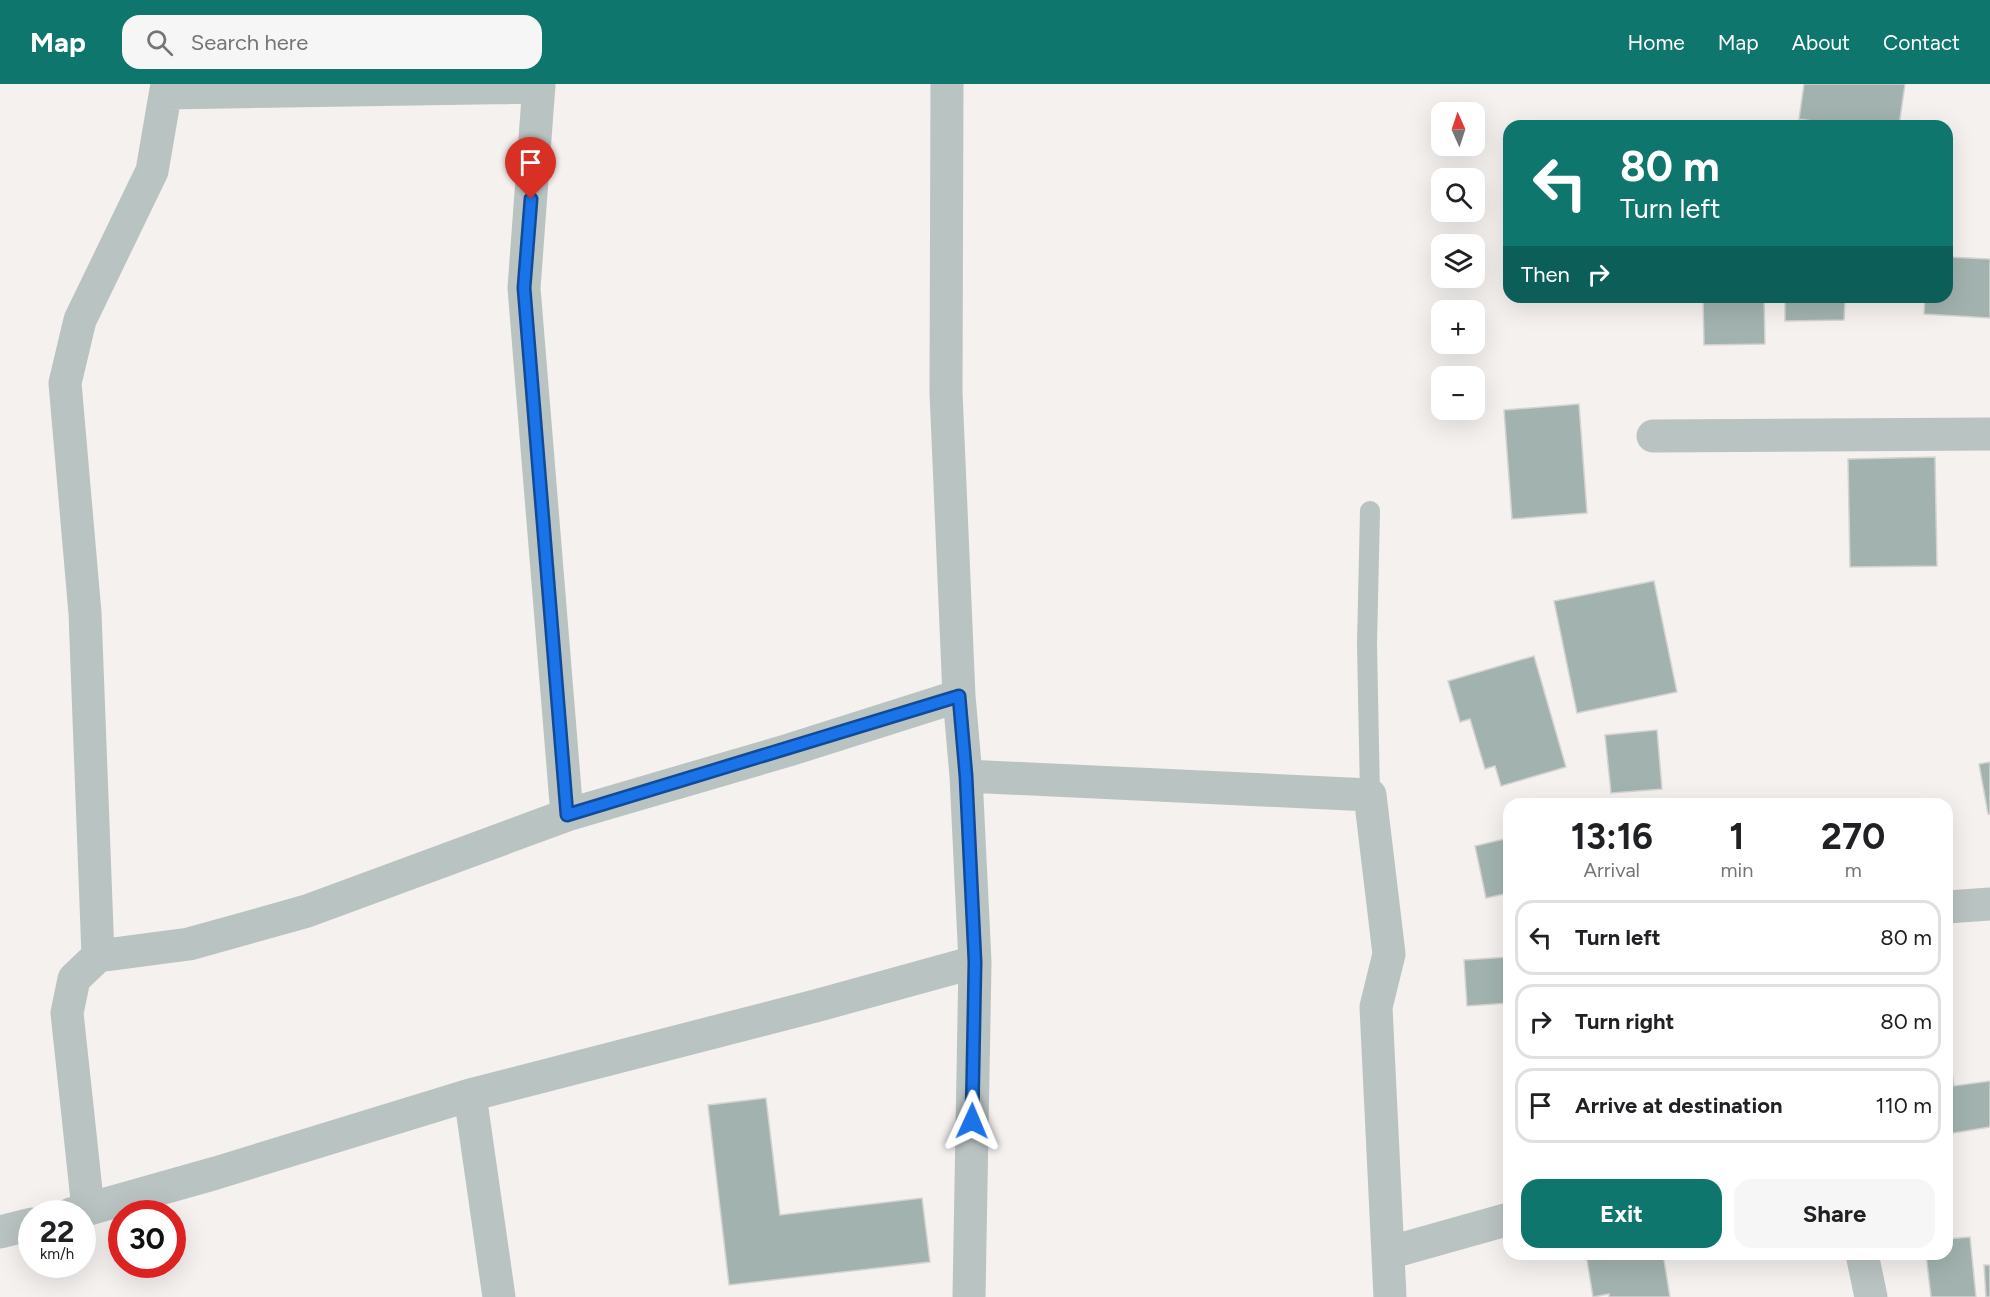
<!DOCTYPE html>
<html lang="en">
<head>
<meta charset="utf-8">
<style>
  body { margin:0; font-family:Figtree,sans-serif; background:#f6f6f6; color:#202124; height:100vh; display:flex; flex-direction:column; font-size:22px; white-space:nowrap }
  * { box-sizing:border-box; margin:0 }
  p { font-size:20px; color:#757577 }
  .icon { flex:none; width:33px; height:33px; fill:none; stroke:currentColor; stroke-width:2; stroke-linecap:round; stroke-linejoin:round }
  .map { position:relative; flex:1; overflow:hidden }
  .side { position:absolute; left:1503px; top:714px; width:450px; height:462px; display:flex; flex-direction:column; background:#fff; border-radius:18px; box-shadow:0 6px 24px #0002 }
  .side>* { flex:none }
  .hud { position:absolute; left:1503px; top:36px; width:450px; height:183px; border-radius:18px; box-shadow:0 6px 24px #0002; background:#0f766e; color:#fff; overflow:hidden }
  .needle { width:39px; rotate:357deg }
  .tools { position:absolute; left:1431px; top:18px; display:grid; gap:12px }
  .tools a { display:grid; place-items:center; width:54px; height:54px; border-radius:12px; background:#fff; box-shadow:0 6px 24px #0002; font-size:30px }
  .speed { position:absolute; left:18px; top:1116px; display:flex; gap:12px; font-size:30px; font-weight:700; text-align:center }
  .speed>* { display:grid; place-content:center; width:78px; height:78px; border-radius:50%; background:#fff; box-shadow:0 6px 24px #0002; line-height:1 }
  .speed small { font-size:15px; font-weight:400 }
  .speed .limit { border:9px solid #d22; background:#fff; color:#111 }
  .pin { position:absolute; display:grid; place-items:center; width:51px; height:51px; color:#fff; margin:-62px -26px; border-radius:50% 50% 50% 0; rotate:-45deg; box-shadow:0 0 6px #0007 }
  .pin .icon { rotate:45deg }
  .me { position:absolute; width:66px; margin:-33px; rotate:1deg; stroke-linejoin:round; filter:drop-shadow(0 0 4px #0008) }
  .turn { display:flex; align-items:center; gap:21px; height:126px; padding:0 18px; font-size:27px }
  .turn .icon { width:78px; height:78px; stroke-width:2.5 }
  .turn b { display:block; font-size:42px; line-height:51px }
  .then { display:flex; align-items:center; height:57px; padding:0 18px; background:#0003; gap:12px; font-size:22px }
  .eta { display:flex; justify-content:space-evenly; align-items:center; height:102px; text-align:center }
  .eta b { font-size:36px; font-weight:700; line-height:42px }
  .action { display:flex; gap:12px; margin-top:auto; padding:12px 18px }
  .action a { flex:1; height:69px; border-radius:18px; background:#0f766e; color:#fff; font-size:24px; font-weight:700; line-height:69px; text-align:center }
  .action a+a { background:#f6f6f6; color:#202124 }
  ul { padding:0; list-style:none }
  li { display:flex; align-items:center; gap:18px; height:75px; margin:0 12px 9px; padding:0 6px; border:3px solid #e0e0e0; border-radius:18px }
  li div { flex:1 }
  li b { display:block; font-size:22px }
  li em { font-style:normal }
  header { display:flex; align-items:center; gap:36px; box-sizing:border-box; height:84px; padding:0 30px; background:#0f766e; color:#fff }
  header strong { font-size:28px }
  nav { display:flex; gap:33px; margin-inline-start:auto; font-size:21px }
  .search { width:420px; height:54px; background:#f6f6f6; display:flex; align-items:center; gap:15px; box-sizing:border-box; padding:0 21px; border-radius:18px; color:#757577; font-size:22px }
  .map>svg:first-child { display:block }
  .building { fill:#a2b3af; stroke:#d5d3d2; stroke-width:1.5 }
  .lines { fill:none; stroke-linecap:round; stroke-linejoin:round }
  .lane { stroke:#b9c3c1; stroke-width:20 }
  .street { stroke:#b9c3c1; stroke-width:33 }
  .route-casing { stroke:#114b97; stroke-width:15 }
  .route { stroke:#1a73e8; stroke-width:10 }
</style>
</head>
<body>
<header>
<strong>Map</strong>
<div class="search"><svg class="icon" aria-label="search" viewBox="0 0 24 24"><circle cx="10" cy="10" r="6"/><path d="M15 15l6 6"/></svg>Search here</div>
<nav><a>Home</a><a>Map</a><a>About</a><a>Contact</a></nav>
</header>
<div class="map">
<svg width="1990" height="1213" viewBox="0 0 1990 1213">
  <rect width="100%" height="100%" fill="#f4f1ef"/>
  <!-- building -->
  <path class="building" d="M 1804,0 L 1905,0 L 1899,42 L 1846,42 L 1799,35 Z
    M 1947,173 L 1990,175 L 1990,234 L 1924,230 L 1925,213 L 1947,213 Z
    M 1718,213 L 1764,213 L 1765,260 L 1704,261 L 1703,214 Z
    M 1785,213 L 1894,213 L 1894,216 L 1845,216 L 1844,236 L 1785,237 Z
    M 1579,320 L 1587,429 L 1512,435 L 1504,326 Z
    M 1935,373 L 1937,482 L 1850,483 L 1848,375 Z
    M 1654,497 L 1677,608 L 1577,629 L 1554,517 Z
    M 1534,572 L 1566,683 L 1501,702 L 1495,682 L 1485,685 L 1470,635 L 1460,638 L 1448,597 Z
    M 1657,646 L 1662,705 L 1611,709 L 1605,651 Z
    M 1990,678 L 1990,730 L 1988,730 L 1979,680 Z
    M 1509,754 L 1509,809 L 1486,814 L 1475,762 Z
    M 1509,873 L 1509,919 L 1467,922 L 1464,876 Z
    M 1947,950 L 1954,1002 L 1990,997 L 1990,1043 L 1947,1050 Z
    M 766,1014 L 780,1131 L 922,1114 L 930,1178 L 729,1201 L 708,1021 Z
    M 1970,1153 L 1976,1213 L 1931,1213 L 1926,1170 L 1947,1170 L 1947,1155 Z
    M 1586,1170 L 1663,1170 L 1670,1213 L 1609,1213 L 1609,1210 L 1593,1213 Z
    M 1984,1181 L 1990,1181 L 1990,1213 L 1986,1213 Z"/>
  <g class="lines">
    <!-- lane -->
    <path class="lane" d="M 1370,711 L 1367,560 L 1370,427"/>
    <!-- street -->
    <path class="street" d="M 539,0 L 524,204 L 567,731
      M 947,0 L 946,308 L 959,612 L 966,692 L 975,878 L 969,1213
      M 167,9 L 539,3
      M 1653,352 L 1990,350
      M 966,692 L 1370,711 L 1389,870 L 1376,923 L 1390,1213
      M 1947,823 L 1990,820
      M 98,872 L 189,860 L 307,827 L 567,731 L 789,666 L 959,612
      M 470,1011 L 499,1213
      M 88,1125 L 67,929 L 74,895 L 98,872 L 85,529 L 65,299 L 80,236 L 152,87 L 167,0
      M 71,1130 L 216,1089 L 470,1011 L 819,921 L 975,878
      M 0,1148 L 32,1140
      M 1388,1169 L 1509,1135
      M 1862,1170 L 1871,1213"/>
  </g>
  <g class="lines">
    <!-- route casing -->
    <g class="route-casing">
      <path id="route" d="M 531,115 L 524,204 L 567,731 L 959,612 L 966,692 L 975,878 L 972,1037"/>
    </g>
    <!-- route -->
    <use href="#route" class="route"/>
  </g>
</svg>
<div class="tools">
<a><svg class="needle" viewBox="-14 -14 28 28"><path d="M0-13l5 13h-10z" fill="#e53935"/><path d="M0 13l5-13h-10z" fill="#757577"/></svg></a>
<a><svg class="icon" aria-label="search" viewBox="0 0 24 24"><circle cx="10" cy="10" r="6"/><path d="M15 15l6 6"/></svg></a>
<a><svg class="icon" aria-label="layers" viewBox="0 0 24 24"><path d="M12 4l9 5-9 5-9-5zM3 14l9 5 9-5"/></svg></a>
<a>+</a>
<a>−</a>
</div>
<div class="speed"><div>22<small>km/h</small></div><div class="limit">30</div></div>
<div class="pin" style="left:531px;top:115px;background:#d93025"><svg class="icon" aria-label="arrive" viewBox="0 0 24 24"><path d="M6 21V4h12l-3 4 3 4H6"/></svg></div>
<svg class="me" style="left:972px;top:1037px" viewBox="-20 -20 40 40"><path d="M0-17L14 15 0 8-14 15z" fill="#1a73e8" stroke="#fff" stroke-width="4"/></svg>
<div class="hud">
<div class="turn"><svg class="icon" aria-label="left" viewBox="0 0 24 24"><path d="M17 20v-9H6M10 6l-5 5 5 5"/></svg><div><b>80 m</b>Turn left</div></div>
<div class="then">Then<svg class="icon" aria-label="right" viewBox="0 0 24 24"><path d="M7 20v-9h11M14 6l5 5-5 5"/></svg></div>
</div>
<section class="side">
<div class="eta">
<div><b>13:16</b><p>Arrival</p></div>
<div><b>1</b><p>min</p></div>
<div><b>270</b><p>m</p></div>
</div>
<ul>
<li><svg class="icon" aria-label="left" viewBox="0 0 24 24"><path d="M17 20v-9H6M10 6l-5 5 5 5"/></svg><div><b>Turn left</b></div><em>80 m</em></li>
<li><svg class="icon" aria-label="right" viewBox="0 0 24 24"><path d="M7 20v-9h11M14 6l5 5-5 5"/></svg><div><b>Turn right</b></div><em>80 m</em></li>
<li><svg class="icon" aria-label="arrive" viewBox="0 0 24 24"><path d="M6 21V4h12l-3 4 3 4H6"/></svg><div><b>Arrive at destination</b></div><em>110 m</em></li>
</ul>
<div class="action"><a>Exit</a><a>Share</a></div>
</section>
</div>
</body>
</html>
